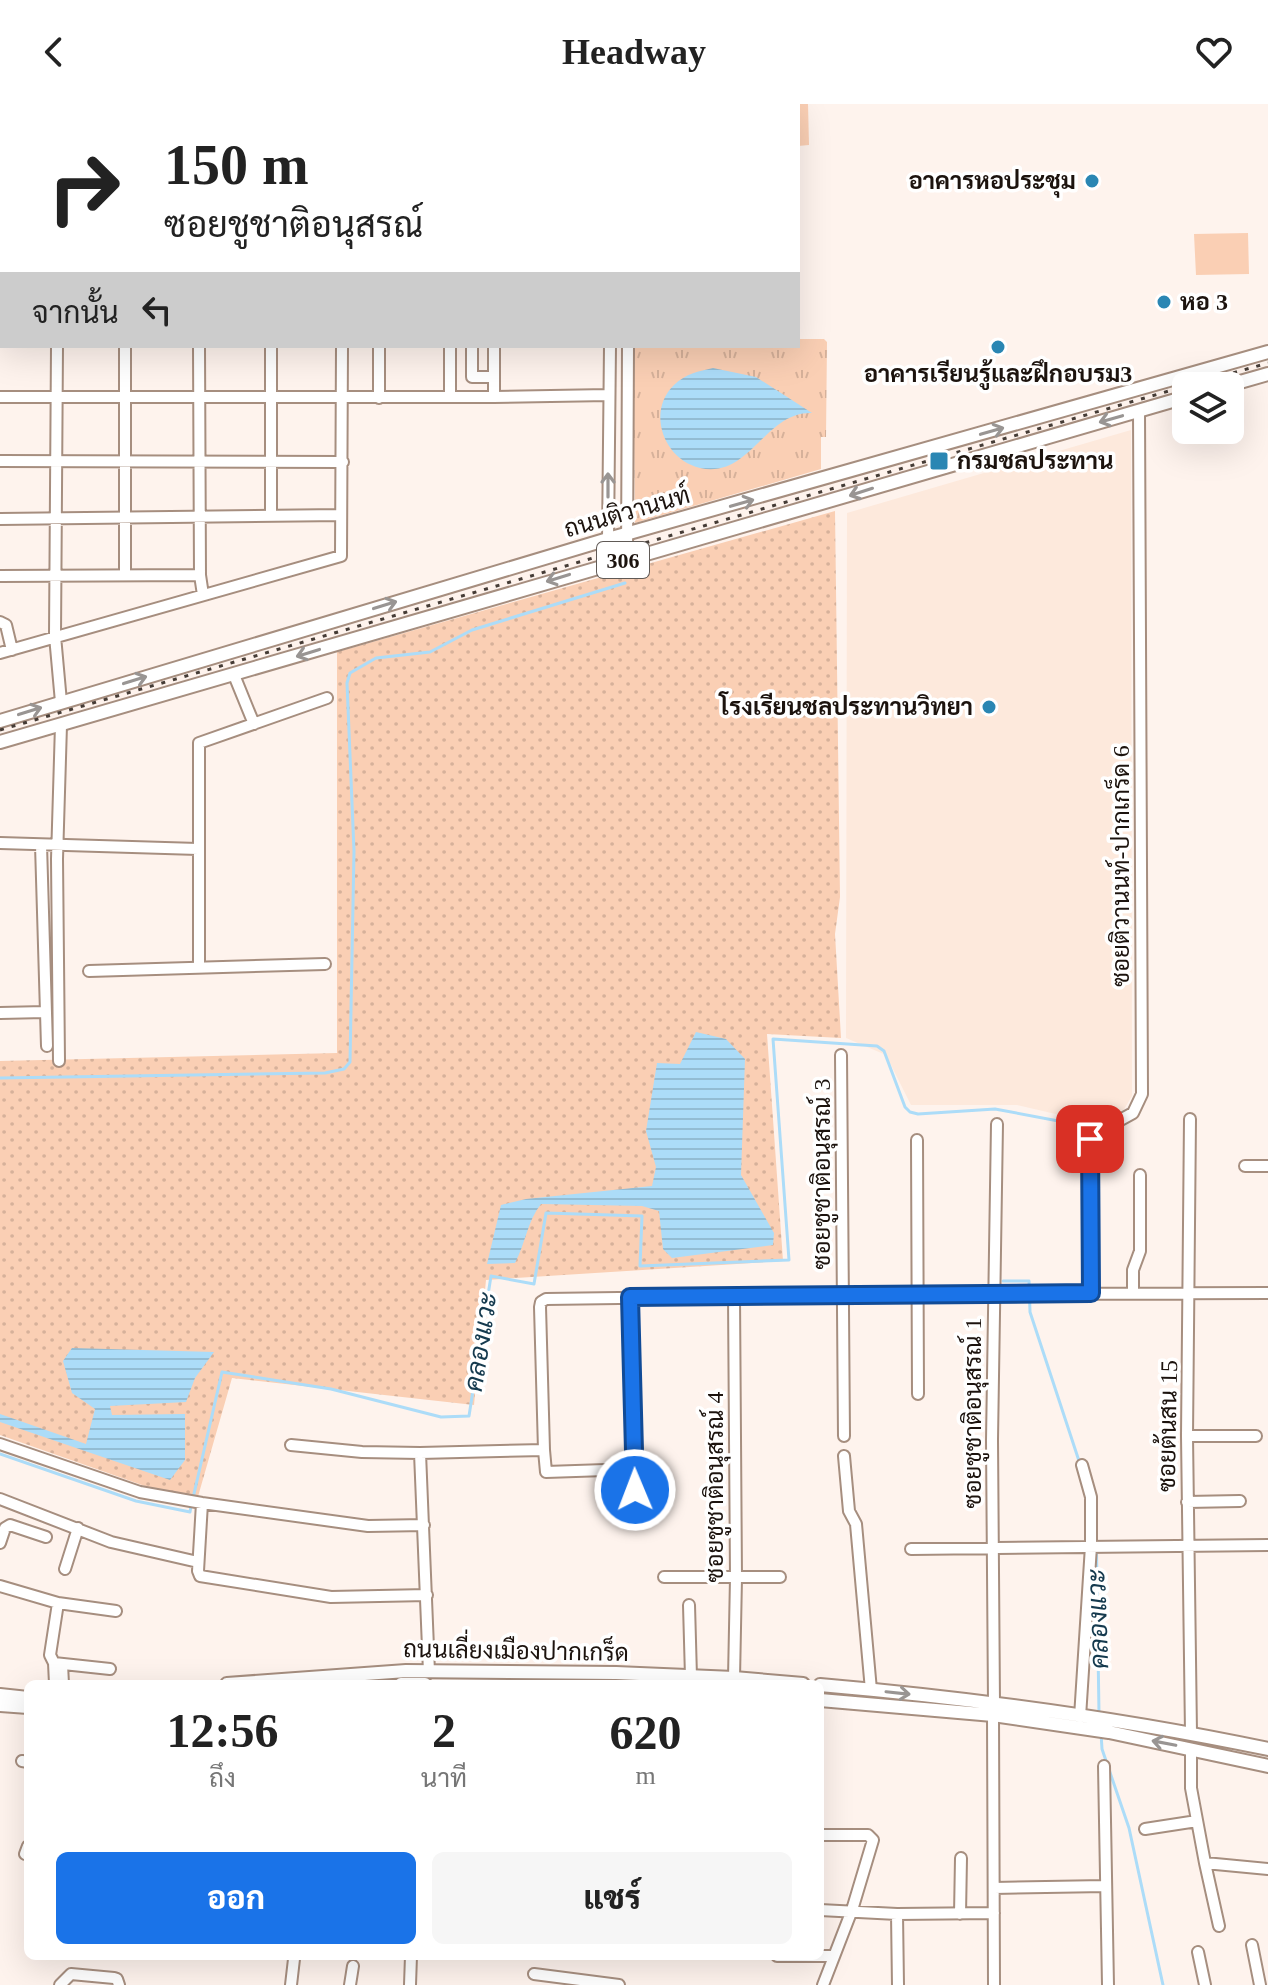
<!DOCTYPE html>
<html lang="th">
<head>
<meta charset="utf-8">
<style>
  body { margin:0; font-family:"Times New Roman",Sarabun,serif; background:#f6f6f6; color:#222; height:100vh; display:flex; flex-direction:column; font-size:30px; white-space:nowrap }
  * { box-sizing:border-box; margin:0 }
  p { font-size:26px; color:#767676 }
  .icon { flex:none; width:44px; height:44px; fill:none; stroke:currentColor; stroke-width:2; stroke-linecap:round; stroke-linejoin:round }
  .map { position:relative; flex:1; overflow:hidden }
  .drawer { position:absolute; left:24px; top:1576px; width:800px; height:280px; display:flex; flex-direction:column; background:#fff; border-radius:12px; box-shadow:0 8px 32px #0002 }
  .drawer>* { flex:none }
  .top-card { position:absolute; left:0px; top:0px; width:800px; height:244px; box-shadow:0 8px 32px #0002; background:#fff; color:#222; overflow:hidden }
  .fabs { position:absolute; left:1172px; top:268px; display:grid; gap:16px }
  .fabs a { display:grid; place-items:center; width:72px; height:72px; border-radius:12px; background:#fff; box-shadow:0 8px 32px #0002; font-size:40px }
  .pin { position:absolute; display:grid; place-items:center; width:68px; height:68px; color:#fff; margin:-34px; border-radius:16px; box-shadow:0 4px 12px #0006 }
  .me { position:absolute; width:88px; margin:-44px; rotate:359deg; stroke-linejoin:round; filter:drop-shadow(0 0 6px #0008) }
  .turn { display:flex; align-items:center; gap:28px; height:168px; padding:0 32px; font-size:36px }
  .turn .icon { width:104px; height:104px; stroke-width:2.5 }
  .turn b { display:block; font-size:56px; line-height:68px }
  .then { display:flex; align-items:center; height:76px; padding:0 32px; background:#0003; gap:16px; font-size:30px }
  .eta { display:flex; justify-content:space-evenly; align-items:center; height:136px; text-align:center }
  .eta b { font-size:48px; font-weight:800; line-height:56px }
  .action { display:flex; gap:16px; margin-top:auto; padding:16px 32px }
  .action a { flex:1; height:92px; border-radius:12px; background:#1a73e8; color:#fff; font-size:32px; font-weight:800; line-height:92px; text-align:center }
  .action a+a { background:#f6f6f6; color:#222 }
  header { display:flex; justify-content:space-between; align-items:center; height:104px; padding:0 32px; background:#fff; font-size:36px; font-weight:800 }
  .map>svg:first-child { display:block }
  .built { fill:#fde9dc }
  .grass { fill:url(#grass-dots) }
  .park { fill:url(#park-tufts) }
  .pitch { fill:#facfb4 }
  .water { fill:url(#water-rules) }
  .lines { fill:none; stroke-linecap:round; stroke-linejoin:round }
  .stream { stroke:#acdcf8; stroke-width:3 }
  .minor-casing { stroke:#a68e7f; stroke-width:14 }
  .major-casing { stroke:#a68e7f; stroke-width:16 }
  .minor { stroke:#fff; stroke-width:10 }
  .major { stroke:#fff; stroke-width:12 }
  .rail { stroke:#453c36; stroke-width:3; stroke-dasharray:4 8; stroke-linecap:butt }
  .oneway { stroke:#999593 }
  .route-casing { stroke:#114b97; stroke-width:20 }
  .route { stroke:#1a73e8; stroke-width:14 }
  .poi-dot { fill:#2a86b3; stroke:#fff; stroke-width:3 }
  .labels { text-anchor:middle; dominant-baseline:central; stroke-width:7; stroke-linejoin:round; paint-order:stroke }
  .shield { fill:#fff; stroke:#605a56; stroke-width:2 }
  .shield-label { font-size:22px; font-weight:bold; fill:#1c130e }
  .poi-label { font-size:24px; font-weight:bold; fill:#1c130e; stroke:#fff; text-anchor:end }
  .street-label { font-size:24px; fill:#1c130e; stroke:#fff }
  .water-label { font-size:26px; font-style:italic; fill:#153a4e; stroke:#fff }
</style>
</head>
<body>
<header><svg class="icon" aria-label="back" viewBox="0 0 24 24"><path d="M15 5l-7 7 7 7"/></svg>Headway<svg class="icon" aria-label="heart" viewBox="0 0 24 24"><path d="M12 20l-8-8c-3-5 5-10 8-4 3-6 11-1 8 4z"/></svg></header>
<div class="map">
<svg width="1268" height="1881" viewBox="0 0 1268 1881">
  <defs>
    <pattern id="grass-dots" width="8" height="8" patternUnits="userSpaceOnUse" patternTransform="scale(2)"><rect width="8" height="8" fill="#facfb4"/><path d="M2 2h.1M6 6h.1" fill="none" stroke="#d6b19a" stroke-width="1.8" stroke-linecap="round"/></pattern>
    <pattern id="park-tufts" width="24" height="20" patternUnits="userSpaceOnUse" patternTransform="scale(2)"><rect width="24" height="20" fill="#facfb4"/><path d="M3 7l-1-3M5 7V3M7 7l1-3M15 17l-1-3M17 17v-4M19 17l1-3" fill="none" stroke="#d6b19a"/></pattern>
    <pattern id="water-rules" width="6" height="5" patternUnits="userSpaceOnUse" patternTransform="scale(2)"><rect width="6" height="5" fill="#acdcf8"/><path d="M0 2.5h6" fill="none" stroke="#93bcd3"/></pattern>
  </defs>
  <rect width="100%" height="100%" fill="#fef3ed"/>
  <!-- built -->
  <path class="built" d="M 1131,326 L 1132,992 L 1123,1007 L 1090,1018 L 1017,1001 L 911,1001 L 886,951 L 846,934 L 847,409 Z"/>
  <!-- grass -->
  <path class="grass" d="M 835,407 L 840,793 L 835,830 L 841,934 L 767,930 L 783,1157 L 486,1176 L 474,1301 L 232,1274 L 197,1396 L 159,1387 L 0,1331 L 0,957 L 337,949 L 337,548 Z"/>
  <!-- park -->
  <path class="park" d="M 798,235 L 824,235 L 827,238 L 826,333 L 821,333 L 821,365 L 635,419 L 633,242 L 798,242 Z"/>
  <!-- pitch -->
  <path class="pitch" d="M 647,0 L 808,0 L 809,41 L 798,42 L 798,2 Z
    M 1248,129 L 1249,170 L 1196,171 L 1194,130 Z"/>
  <!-- water -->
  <path class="water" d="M 713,264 L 756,273 L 812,309 C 765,307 750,375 700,364 C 664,356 646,308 674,281 C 685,270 699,267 713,264 Z
    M 696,928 L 726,935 L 745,955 L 741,1071 L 774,1129 L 773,1141 L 672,1154 L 663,1145 L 659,1107 L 642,1102 L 541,1100 C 527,1118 526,1138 515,1159 L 487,1160 L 501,1101 L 526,1095 L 652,1082 L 656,1063 L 646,1027 L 657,959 L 680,960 Z
    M 72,1244 L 214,1248 L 195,1274 L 186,1298 L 110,1302 L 112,1311 L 185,1310 L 185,1356 L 170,1376 L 0,1318 L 0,1310 L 86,1340 L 95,1305 L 72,1289 L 63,1257 Z"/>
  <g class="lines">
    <!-- stream -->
    <path class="stream" d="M 0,974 L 325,969 L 344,965 L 350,958 L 354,747 L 347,579 L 350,569 L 376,554 L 430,548 L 472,526 L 625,479
      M 1003,1177 L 1029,1177 L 1030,1208 L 1080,1360
      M 0,1350 L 136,1397 L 190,1408 L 191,1402
      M 193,1394 L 222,1268 L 331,1285 L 441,1313 L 469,1312 L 491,1172 L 534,1180 L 546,1109 L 642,1112 L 640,1162 L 789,1156 L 773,935 L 877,942 L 884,947 L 905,1003 L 910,1008 L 918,1010 L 995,1005 L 1085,1022
      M 1096,1417 L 1099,1609
      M 1101,1629 L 1102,1645 L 1129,1724 L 1163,1881"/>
    <!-- minor casing -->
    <g class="minor-casing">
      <path id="minor" d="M 58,0 L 58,2
        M 201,0 L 201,2
        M 342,0 L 342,2
        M 449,0 L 449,2
        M 630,0 L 630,2
        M 128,2 L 128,0
        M 270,2 L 270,0
        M 379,2 L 379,0
        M 496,2 L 496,0
        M 578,2 L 578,0
        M 0,26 L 2,26
        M 0,86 L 2,86
        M 0,118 L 2,118
        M 0,176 L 2,176
        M 0,234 L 2,234
        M 57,242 L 55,532 L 61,598
        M 199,242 L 200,471 L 203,491
        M 271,242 L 271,411
        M 450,242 L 450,293
        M 472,242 L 472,273 L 494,273
        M 610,242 L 608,435 L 610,459
        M 0,293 L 494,293 L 608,291
        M 494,293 L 494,242
        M 379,294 L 379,242
        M 0,357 L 343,358
        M 0,415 L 341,411
        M 627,455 L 628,242
        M 125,471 L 125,242
        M 0,472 L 200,471
        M 0,518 L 6,521 L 12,546
        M 0,549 L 341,452 L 342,242
        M 234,571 L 254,620
        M 0,739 L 198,745
        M 41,741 L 47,942
        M 199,864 L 199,639 L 327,594
        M 89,867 L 325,860
        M 0,909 L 45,908
        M 841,951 L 844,1332
        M 59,957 L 57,755 L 61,621
        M 1190,1015 L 1187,1332 L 1191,1629
        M 917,1036 L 918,1290
        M 1245,1062 L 1268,1062
        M 1133,1188 L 1133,1166 L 1140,1147 L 1140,1071
        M 1091,1189 L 1089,1038 L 1093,1031 L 1133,1009 L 1142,990 L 1139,307
        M 734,1192 L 736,1474 L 734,1574
        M 630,1193 L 636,1407
        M 1187,1332 L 1256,1332
        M 0,1340 L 140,1388 L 202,1399 L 368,1422 L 424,1421
        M 291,1341 L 362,1348 L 420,1349 L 544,1346 L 540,1203 L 541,1198 L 546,1195 L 915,1190 L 1268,1189
        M 544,1346 L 546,1368 L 635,1365
        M 420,1349 L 429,1568
        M 844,1352 L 849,1407 L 856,1420 L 871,1586
        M 0,1395 L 111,1438 L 198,1458
        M 1187,1398 L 1240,1397
        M 202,1399 L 198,1467 L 200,1472 L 331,1493 L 427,1491
        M 0,1439 L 5,1424 L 10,1421 L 46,1433
        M 911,1445 L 1268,1441
        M 65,1465 L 78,1424
        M 664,1473 L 780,1473
        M 0,1482 L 58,1499 L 116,1507
        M 58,1499 L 50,1551 L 54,1559 L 110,1565
        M 689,1501 L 691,1573
        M 54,1559 L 55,1580
        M 62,1560 L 63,1580
        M 994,1599 L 992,1336 L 997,1020
        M 993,1611 L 994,1881
        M 1080,1613 L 1091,1442 L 1091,1393 L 1082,1361
        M 1191,1645 L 1191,1684 L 1205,1759 L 1268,1765
        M 22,1657 L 28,1658
        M 1104,1662 L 1108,1881
        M 1145,1725 L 1197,1717
        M 820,1731 L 868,1731 L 873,1736 L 852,1806 L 823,1881
        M 25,1750 L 28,1742
        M 1205,1759 L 1219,1822
        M 994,1784 L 1105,1782
        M 820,1806 L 897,1810 L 994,1809
        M 897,1810 L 898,1881
        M 960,1810 L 961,1754
        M 1252,1841 L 1260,1881
        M 1198,1848 L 1205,1881
        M 777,1852 L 833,1852
        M 534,1870 L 619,1881
        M 60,1881 L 71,1870 L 114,1874 L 117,1875 L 119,1881
        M 291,1881 L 294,1855
        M 350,1881 L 353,1862
        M 410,1881 L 411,1852"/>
    </g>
    <!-- major casing -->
    <g class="major-casing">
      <path id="major" d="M 1226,282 L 1268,270
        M 0,617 L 608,435 L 1268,248
        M 0,638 L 1186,293
        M 227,1580 L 406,1567 L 616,1569 L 734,1574 L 803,1580
        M 401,1580 L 425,1580
        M 820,1581 C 970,1594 1120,1614 1268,1645
        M 0,1591 L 28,1594
        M 820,1596 L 993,1611 L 1109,1628 L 1268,1662
        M 0,1601 L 28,1603"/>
    </g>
    <!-- minor -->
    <use href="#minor" class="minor"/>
    <!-- major -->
    <use href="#major" class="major"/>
    <!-- rail -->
    <path class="rail" d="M 1187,282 L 1268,259
      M 0,626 L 1186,282"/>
  </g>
  <!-- one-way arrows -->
  <defs><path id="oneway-shaft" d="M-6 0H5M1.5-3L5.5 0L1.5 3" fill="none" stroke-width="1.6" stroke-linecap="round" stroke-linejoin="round" transform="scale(2)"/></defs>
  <g class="oneway">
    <use href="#oneway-shaft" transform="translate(1111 315) rotate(164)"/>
    <use href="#oneway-shaft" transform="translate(992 327) rotate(-16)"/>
    <use href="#oneway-shaft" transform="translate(608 381) rotate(-90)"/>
    <use href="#oneway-shaft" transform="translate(861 388) rotate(162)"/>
    <use href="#oneway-shaft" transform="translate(742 399) rotate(-16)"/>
    <use href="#oneway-shaft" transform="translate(558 474) rotate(163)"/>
    <use href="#oneway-shaft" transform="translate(385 501) rotate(-17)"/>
    <use href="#oneway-shaft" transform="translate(308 549) rotate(163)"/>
    <use href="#oneway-shaft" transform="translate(135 576) rotate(-17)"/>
    <use href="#oneway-shaft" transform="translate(30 607) rotate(-17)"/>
    <use href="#oneway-shaft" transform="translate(898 1589) rotate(6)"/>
    <use href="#oneway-shaft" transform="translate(1164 1639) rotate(-169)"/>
  </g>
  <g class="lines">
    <!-- route casing -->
    <g class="route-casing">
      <path id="route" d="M 635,1386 L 630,1193 L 1091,1189 L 1090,1035"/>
    </g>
    <!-- route -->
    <use href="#route" class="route"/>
  </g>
  <!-- markers -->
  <g class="poi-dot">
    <circle cx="1092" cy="77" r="8"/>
    <circle cx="1164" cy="198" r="8"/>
    <circle cx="998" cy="243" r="8"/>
    <rect x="929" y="347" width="20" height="20" rx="4"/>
    <circle cx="989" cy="603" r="8"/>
  </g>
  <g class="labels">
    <!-- shield labels -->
    <rect class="shield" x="597" y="438" width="52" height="36" rx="6"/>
    <g class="shield-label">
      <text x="623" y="456">306</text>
    </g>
    <!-- poi labels -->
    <g class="poi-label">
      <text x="1076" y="77">อาคารหอประชุม</text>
      <text x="1180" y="198" text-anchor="start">หอ 3</text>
      <text x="998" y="270" text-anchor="middle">อาคารเรียนรู้และฝึกอบรม3</text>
      <text x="957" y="357" text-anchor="start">กรมชลประทาน</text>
      <text x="973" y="603">โรงเรียนชลประทานวิทยา</text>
    </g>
    <!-- street labels -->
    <g class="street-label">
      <text transform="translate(627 408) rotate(-16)">ถนนติวานนท์</text>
      <text transform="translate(1121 762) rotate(-90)">ซอยติวานนท์-ปากเกร็ด 6</text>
      <text transform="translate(822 1070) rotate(-90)">ซอยชูชาติอนุสรณ์ 3</text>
      <text transform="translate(973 1309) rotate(-90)">ซอยชูชาติอนุสรณ์ 1</text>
      <text transform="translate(1168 1322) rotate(-89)">ซอยต้นสน 15</text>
      <text transform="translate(715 1383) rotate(-90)">ซอยชูชาติอนุสรณ์ 4</text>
      <text transform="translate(516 1547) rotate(1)">ถนนเลี่ยงเมืองปากเกร็ด</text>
    </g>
    <!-- water labels -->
    <g class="water-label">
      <text transform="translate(481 1238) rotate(-81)">คลองแวะ</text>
      <text transform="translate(1098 1515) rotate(-92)">คลองแวะ</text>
    </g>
  </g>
</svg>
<div class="fabs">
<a><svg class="icon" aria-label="layers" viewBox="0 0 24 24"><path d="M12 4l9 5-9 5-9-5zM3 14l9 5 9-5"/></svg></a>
</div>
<div class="pin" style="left:1090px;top:1035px;background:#d93025"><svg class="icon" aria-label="arrive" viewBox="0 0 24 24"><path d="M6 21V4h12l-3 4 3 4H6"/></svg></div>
<svg class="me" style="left:635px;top:1386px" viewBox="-20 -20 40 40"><circle r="17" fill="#1a73e8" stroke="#fff" stroke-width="3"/><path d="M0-11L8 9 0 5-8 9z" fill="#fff"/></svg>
<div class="top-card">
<div class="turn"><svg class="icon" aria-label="right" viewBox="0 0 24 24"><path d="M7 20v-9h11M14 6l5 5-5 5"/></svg><div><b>150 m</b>ซอยชูชาติอนุสรณ์</div></div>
<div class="then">จากนั้น<svg class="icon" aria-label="left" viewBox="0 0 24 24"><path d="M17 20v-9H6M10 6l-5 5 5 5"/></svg></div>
</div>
<section class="drawer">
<div class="eta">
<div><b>12:56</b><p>ถึง</p></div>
<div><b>2</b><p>นาที</p></div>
<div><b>620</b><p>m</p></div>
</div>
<div class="action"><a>ออก</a><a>แชร์</a></div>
</section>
</div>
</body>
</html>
